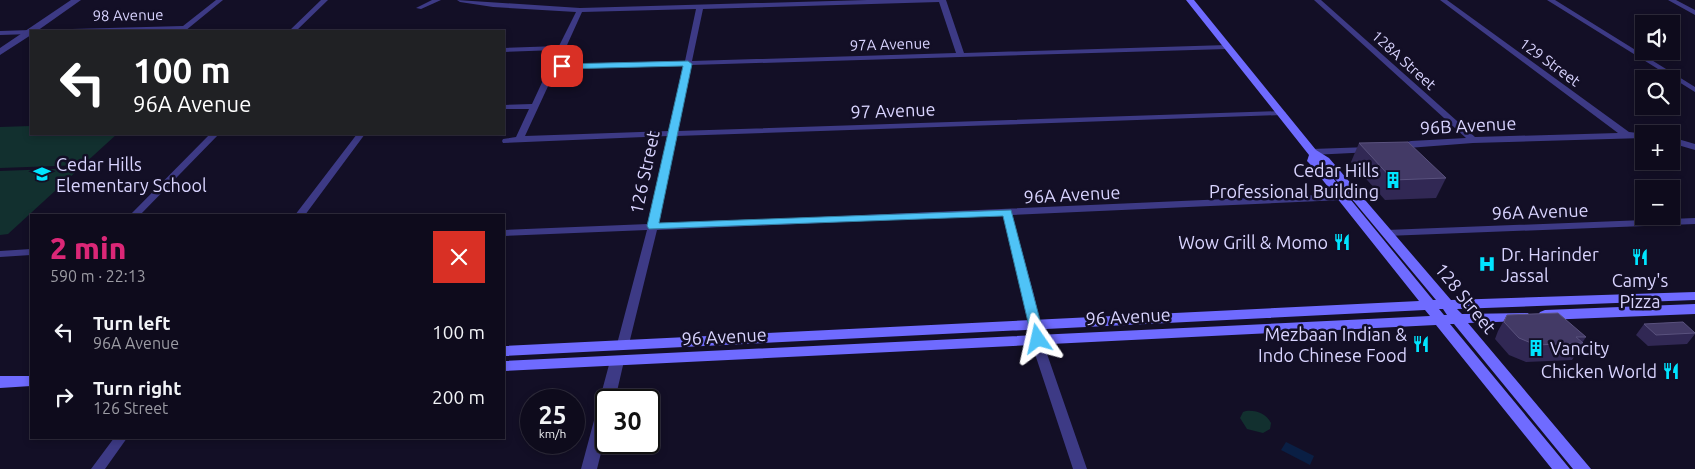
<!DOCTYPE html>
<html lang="en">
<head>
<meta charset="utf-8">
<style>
  body { margin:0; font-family:Ubuntu,sans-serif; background:#1c1929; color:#f1f3f6; height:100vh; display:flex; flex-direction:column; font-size:19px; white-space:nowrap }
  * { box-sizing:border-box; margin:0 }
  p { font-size:16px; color:#9b9ba3 }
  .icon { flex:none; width:28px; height:28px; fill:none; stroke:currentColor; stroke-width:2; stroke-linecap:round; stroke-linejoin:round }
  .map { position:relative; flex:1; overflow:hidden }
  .details { position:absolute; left:30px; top:214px; width:475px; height:225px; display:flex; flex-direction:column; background:#0e0b1c; border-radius:0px; box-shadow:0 2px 8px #0003,0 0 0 1px #2e2b3b }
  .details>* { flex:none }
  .guide { position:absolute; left:30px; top:30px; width:475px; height:105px; border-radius:0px; box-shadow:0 2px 8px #0003,0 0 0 1px #2e2b3b; background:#202124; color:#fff; overflow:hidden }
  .fabs { position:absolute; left:1635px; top:15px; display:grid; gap:10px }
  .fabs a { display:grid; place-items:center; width:45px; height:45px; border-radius:0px; background:#0e0b1c; box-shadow:0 2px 8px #0003,0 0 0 1px #2e2b3b; font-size:25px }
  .speed { position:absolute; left:520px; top:389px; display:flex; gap:10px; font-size:25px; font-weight:700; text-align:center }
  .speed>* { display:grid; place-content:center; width:65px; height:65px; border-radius:50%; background:#0e0b1c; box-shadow:0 2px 8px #0003,0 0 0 1px #2e2b3b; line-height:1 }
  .speed small { font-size:12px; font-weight:400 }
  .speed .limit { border:2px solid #111; border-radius:8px; background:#fff; color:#111 }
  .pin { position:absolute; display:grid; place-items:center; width:42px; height:42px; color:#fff; margin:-21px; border-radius:10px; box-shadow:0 2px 8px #0006 }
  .me { position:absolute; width:55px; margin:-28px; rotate:349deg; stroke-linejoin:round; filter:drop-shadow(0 0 4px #0008) }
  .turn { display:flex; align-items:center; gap:18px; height:105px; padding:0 20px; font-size:22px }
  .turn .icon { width:65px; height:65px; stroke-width:2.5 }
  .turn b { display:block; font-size:35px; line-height:42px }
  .round { display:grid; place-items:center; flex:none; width:52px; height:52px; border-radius:0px; background:#1c1929 }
  .overview { display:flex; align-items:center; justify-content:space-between; height:85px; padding:0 20px }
  h1 { font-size:30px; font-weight:800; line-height:38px; color:#db2777 }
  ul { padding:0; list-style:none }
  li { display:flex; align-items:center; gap:15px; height:65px; padding:0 20px }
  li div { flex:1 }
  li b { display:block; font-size:19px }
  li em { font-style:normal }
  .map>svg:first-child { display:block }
  .green { fill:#12302f }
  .water { fill:#0a1f44 }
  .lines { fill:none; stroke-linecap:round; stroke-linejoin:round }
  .minor { fill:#3d3a85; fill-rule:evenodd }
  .tertiary { fill:#3d3a85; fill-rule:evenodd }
  .secondary { fill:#6f6bff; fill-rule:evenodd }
  .wall { fill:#312854 }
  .building { fill:#433a66; stroke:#5a527e }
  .route { fill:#4fc3f7; stroke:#337fa1 }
  .labels { text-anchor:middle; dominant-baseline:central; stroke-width:5; stroke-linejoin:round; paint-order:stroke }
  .far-street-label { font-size:15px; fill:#d9d4ff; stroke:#130f26 }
  .street-label { font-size:18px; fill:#d9d4ff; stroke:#130f26 }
  .poi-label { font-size:18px; fill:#d9d4ff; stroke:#130f26; text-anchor:end }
</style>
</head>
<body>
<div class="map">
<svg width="1695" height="469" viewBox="0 0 1695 469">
  <rect width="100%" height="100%" fill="#130f26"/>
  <!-- green -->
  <path class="green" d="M 31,126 L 31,134 L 117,134 L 83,165 L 0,168 L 0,127 Z
    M 80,168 L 8,234 L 0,235 L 0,171 Z
    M 1246,411 C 1257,410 1266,414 1271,423 L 1270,429 L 1263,433 L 1247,429 L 1240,418 L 1243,412 Z"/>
  <!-- water -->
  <path class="water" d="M 1286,442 L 1314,456 L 1310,465 L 1281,450 Z"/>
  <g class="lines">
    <!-- minor -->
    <path class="minor" d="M 216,0 L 223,0 L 185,31 L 68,31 L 72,29 L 183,26 Z
      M 321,0 L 328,0 L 296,31 L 289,31 Z
      M 432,0 L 441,0 L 421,9 L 416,8 Z
      M 457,0 L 580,8 L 867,0 L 946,0 L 964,53 L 1227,45 L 1231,47 L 1227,49 L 691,65 L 678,131 L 1282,111 L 1286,113 L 1282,115 L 676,136 L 658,224 L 1342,194 L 1347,197 L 1342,200 L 1012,215 L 1034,295 L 1046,351 L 1087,469 L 1073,469 L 1034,351 L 1024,295 L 1003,215 L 657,230 L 629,344 L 627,347 L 619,347 L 617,344 L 647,230 L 504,236 L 504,230 L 648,224 L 668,136 L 503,143 L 502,141 L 503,139 L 516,137 L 529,109 L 504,109 L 504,105 L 532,104 L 557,50 L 504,52 L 504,48 L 559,46 L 576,12 L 493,7 L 460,2 ZM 939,2 L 956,53 L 692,61 L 703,9 ZM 696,9 L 685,61 L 558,65 L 582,12 ZM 684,65 L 669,131 L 525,136 L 556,69 Z
      M 1314,0 L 1321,0 L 1475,137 L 1618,133 L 1440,0 L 1447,0 L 1629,132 L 1647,134 L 1644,134 L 1644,138 L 1473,143 L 1395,149 L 1394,147 L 1395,145 L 1411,141 L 1466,138 Z
      M 1547,0 L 1555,0 L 1695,87 L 1695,92 Z
      M 1668,0 L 1676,0 L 1695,10 L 1695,15 Z
      M 31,30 L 34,31 L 31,31 L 31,34 L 0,35 L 0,31 Z
      M 210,134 L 219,134 L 140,215 L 130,215 Z
      M 357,134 L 365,134 L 305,215 L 295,215 Z
      M 1671,137 L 1695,144 L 1695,150 L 1671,143 Z
      M 1369,147 L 1372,148 L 1373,150 L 1372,152 L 1312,155 L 1308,152 L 1312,149 Z
      M 1695,218 L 1695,224 L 1386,236 L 1381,233 L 1386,230 Z
      M 31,249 L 31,255 L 0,257 L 0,251 Z
      M 114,438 L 127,438 L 105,469 L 91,469 Z"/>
    <!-- tertiary -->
    <path class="tertiary" d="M 71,0 L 81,0 L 37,31 L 31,31 L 31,35 L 0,55 L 0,48 Z
      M 617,356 L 622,357 L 624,361 L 615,400 L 606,400 L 606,433 L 597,469 L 581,469 L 610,361 L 612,357 Z"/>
    <!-- secondary -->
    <path class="secondary" d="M 1186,0 L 1194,0 L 1316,150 L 1329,158 L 1451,300 L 1695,292 L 1695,300 L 1457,309 L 1462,314 L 1528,313 L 1530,316 L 1528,319 L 1523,321 L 1468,323 L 1591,469 L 1573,469 L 1454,324 L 1450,324 L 1570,469 L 1552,469 L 1436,325 L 504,371 L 504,361 L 1430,316 L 1425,310 L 504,356 L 504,346 L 1419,301 L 1309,163 L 1307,161 L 1309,155 ZM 1319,161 L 1321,162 L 1436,300 L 1433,300 ZM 1439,309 L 1443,309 L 1447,315 L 1444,315 Z
      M 1695,304 L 1695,314 L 1545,320 L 1540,318 L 1538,315 L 1540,312 L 1545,310 Z
      M 0,376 L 31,376 L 31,386 L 0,388 Z"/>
  </g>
  <!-- wall -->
  <path class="wall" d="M 1359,143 L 1446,178 L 1436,198 L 1385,200 L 1351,162 Z
    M 1507,315 L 1586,337 L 1582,343 L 1583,343 L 1572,360 L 1526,362 L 1509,355 L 1495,339 L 1498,331 Z
    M 1644,324 L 1695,332 L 1695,334 L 1687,344 L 1648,346 L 1636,335 Z"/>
  <!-- building -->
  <path class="building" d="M 1408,142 L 1446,178 L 1393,180 L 1359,143 Z
    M 1558,313 L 1586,337 L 1576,337 L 1583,343 L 1536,345 L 1519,338 L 1504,322 L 1507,315 Z
    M 1683,322 L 1695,333 L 1656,335 L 1644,324 Z"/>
  <!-- route -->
  <path class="route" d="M 688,61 L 692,64 L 659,223 L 1011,210 L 1045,339 L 1043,342 L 1034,342 L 1032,339 L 1003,216 L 649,229 L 647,226 L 683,66 L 562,69 L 558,66 L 562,64 Z"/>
  <!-- icons -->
  <defs>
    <g id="school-bare" transform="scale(1.35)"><path d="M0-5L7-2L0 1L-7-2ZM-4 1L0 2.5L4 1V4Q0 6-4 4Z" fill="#00e5ff" stroke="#130f26" stroke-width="2.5" paint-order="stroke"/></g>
    <g id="building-bare" transform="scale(1.35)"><path d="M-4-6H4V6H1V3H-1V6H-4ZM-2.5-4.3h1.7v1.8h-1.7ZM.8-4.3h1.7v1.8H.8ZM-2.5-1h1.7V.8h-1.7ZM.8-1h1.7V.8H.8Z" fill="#00e5ff" stroke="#130f26" stroke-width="2.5" paint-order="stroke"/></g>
    <g id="restaurant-bare" transform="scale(1.35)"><path d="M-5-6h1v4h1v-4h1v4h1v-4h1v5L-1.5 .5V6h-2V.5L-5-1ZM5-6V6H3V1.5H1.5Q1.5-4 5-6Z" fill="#00e5ff" stroke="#130f26" stroke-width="2.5" paint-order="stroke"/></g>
    <g id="hospital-bare" transform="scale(1.35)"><path d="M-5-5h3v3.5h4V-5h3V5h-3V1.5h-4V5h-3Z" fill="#00e5ff" stroke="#130f26" stroke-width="2.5" paint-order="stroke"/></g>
  </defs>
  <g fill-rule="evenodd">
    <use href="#school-bare" x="42" y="174"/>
    <use href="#building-bare" x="1393" y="180"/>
    <use href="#restaurant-bare" x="1342" y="242"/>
    <use href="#restaurant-bare" x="1640" y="257"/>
    <use href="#hospital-bare" x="1487" y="264"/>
    <use href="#restaurant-bare" x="1421" y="344"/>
    <use href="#building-bare" x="1536" y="348"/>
    <use href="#restaurant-bare" x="1671" y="371"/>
  </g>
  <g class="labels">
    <!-- far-street labels -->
    <g class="far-street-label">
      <text transform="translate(128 15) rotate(-1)">98 Avenue</text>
      <text transform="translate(890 44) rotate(-2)">97A Avenue</text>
      <text transform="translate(1404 60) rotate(42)">128A Street</text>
      <text transform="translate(1550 62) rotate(36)">129 Street</text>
    </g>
    <!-- street labels -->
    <g class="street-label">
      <text transform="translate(893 110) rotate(-2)">97 Avenue</text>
      <text transform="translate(1468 125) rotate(-3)">96B Avenue</text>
      <text transform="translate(644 172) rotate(-78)">126 Street</text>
      <text transform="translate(1072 194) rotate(-3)">96A Avenue</text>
      <text transform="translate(1540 211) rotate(-2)">96A Avenue</text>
      <text transform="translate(1466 298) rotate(51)">128 Street</text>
      <text transform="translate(1128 316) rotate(-3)">96 Avenue</text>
      <text transform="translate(724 336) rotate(-3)">96 Avenue</text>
    </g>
    <!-- poi labels -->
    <g class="poi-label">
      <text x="56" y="164" text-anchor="start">Cedar Hills<tspan x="56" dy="21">Elementary School</tspan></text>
      <text x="1379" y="170">Cedar Hills<tspan x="1379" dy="21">Professional Building</tspan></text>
      <text x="1328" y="242">Wow Grill &amp; Momo</text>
      <text x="1501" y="254" text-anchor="start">Dr. Harinder<tspan x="1501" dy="21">Jassal</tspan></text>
      <text x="1640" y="280" text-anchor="middle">Camy's<tspan x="1640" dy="21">Pizza</tspan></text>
      <text x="1407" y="334">Mezbaan Indian &amp;<tspan x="1407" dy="21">Indo Chinese Food</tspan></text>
      <text x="1550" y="348" text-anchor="start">Vancity</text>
      <text x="1657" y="371">Chicken World</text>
    </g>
  </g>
</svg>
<div class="fabs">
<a><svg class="icon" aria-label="sound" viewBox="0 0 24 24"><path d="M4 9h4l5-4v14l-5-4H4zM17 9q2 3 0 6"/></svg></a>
<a><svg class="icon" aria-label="search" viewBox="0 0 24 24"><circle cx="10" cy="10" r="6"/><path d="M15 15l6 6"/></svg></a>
<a>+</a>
<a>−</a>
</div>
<div class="speed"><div>25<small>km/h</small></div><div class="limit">30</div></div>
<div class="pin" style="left:562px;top:66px;background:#d93025"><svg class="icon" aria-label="arrive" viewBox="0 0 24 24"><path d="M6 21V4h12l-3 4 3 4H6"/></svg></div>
<svg class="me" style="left:1038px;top:339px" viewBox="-20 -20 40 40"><path d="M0-17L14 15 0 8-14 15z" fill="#4fc3f7" stroke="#fff" stroke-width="4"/></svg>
<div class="guide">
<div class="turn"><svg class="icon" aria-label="left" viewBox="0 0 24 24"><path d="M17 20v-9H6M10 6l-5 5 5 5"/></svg><div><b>100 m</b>96A Avenue</div></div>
</div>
<section class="details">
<div class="overview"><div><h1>2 min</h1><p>590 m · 22:13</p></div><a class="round" style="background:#d93025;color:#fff"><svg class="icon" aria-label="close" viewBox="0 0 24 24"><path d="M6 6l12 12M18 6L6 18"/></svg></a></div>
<ul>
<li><svg class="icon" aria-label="left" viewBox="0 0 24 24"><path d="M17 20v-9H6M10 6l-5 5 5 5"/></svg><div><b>Turn left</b><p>96A Avenue</p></div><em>100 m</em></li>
<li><svg class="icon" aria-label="right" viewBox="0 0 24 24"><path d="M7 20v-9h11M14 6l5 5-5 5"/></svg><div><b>Turn right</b><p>126 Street</p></div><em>200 m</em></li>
</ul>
</section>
</div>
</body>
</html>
